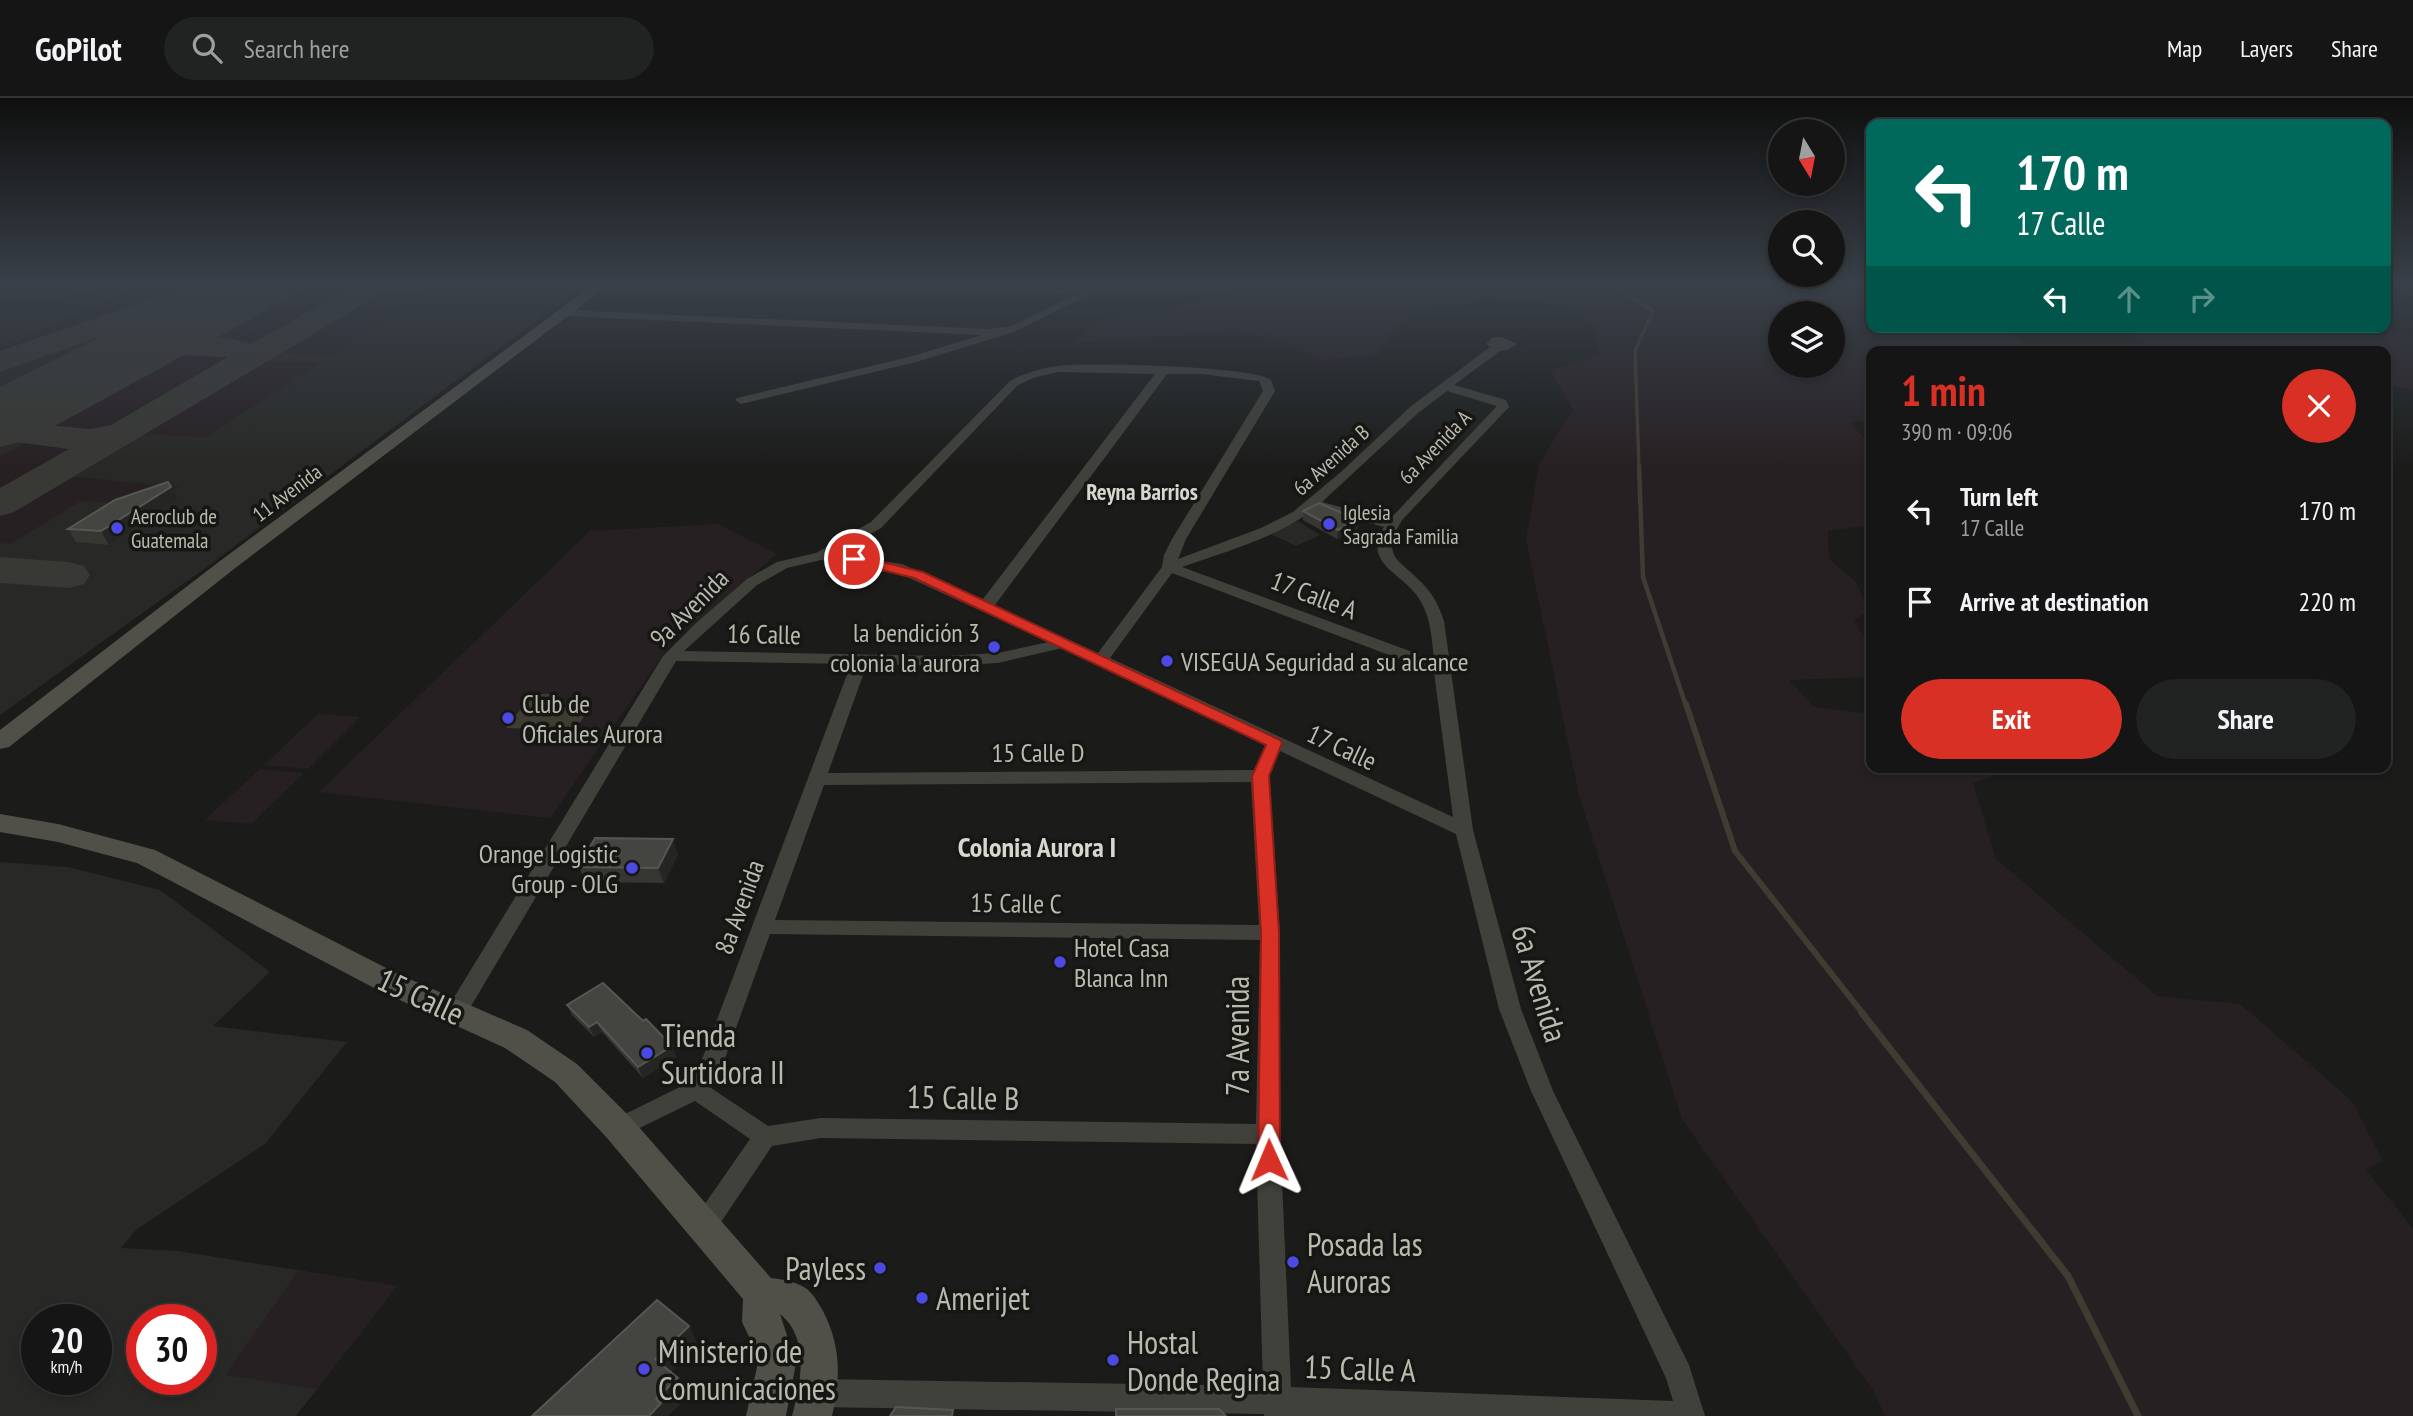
<!DOCTYPE html>
<html lang="en">
<head>
<meta charset="utf-8">
<style>
  body { margin:0; font-family:"PT Sans Narrow",sans-serif; background:#212222; color:#f1f3f6; height:100vh; display:flex; flex-direction:column; font-size:26px; white-space:nowrap }
  * { box-sizing:border-box; margin:0 }
  p { font-size:23px; color:#9d9fa0 }
  .icon { flex:none; width:38px; height:38px; fill:none; stroke:currentColor; stroke-width:2; stroke-linecap:round; stroke-linejoin:round }
  .map { position:relative; flex:1; overflow:hidden }
  .panel { position:absolute; left:1866px; top:248px; width:525px; height:427px; display:flex; flex-direction:column; background:#141514; border-radius:14px; box-shadow:0 4px 10px #0003,0 0 0 2px #333434 }
  .panel>* { flex:none }
  .top-card { position:absolute; left:1866px; top:21px; width:525px; height:214px; border-radius:14px; box-shadow:0 4px 10px #0003,0 0 0 2px #333434; background:#00695c; color:#fff; overflow:hidden }
  .needle { width:46px; rotate:170deg }
  .fabs { position:absolute; left:1768px; top:21px; display:grid; gap:14px }
  .fabs a { display:grid; place-items:center; width:77px; height:77px; border-radius:50%; background:#141514; box-shadow:0 4px 10px #0003,0 0 0 2px #333434; font-size:35px }
  .speed { position:absolute; left:21px; top:1206px; display:flex; gap:14px; font-size:35px; font-weight:700; text-align:center }
  .speed>* { display:grid; place-content:center; width:91px; height:91px; border-radius:50%; background:#141514; box-shadow:0 4px 10px #0003,0 0 0 2px #333434; line-height:1 }
  .speed small { font-size:18px; font-weight:400 }
  .speed .limit { border:10px solid #d22; background:#fff; color:#111 }
  .pin { position:absolute; display:grid; place-items:center; width:60px; height:60px; color:#fff; margin:-30px; border:4px solid #fff; border-radius:50%; box-shadow:0 2px 7px #0007 }
  .me { position:absolute; width:77px; margin:-38px; rotate:359deg; stroke-linejoin:round; filter:drop-shadow(0 0 5px #0008) }
  .turn { display:flex; align-items:center; gap:24px; height:147px; padding:0 35px; font-size:32px }
  .turn .icon { width:91px; height:91px; stroke-width:2.5 }
  .turn b { display:block; font-size:49px; line-height:60px }
  .lanes { display:flex; align-items:center; height:66px; padding:0 35px; background:#0003; justify-content:center; gap:35px; direction:ltr }
  .lanes .off { opacity:.35 }
  .round { display:grid; place-items:center; flex:none; width:74px; height:74px; border-radius:37px; background:#212222 }
  .head { display:flex; align-items:center; justify-content:space-between; height:119px; padding:0 35px }
  h1 { font-size:42px; font-weight:700; line-height:52px; color:#d93025 }
  .button { display:flex; gap:14px; margin-top:auto; padding:14px 35px }
  .button a { flex:1; height:80px; border-radius:42px; background:#d93025; color:#fff; font-size:28px; font-weight:700; line-height:80px; text-align:center }
  .button a+a { background:#212222; color:#f1f3f6 }
  ul { padding:0; list-style:none }
  li { display:flex; align-items:center; gap:21px; height:91px; padding:0 35px }
  li div { flex:1 }
  li b { display:block; font-size:26px }
  li em { font-style:normal }
  header { display:flex; align-items:center; gap:42px; box-sizing:border-box; height:98px; padding:0 35px; background:#141514; border-bottom:2px solid #333434 }
  header strong { font-size:33px }
  nav { display:flex; gap:38px; margin-inline-start:auto; font-size:24px }
  .search { width:490px; height:63px; background:#212222; display:flex; align-items:center; gap:18px; box-sizing:border-box; padding:0 24px; border-radius:38px; color:#9d9fa0; font-size:26px }
  .map>svg:first-child { display:block }
  .built { fill:#282926; fill-rule:evenodd }
  .green { fill:#272023; fill-rule:evenodd }
  .water { fill:#3f3c31 }
  .lines { fill:none; stroke-linecap:round; stroke-linejoin:round }
  .stream-far3 { stroke:#3f3c31; stroke-width:3.5 }
  .stream-far2 { stroke:#3f3c31; stroke-width:4.5 }
  .stream-far1 { stroke:#3f3c31; stroke-width:6 }
  .stream { stroke:#3f3c31; stroke-width:7 }
  .taxiway { fill:#383834; fill-rule:evenodd }
  .runway { fill:#383834; fill-rule:evenodd }
  .street { fill:#40413b; fill-rule:evenodd }
  .secondary { fill:#505049; fill-rule:evenodd }
  .wall { fill:#363733 }
  .shaded-wall { fill:#252624 }
  .building { fill:#444540; stroke:#575751; stroke-width:2 }
  .route { fill:#d93025; stroke:#8d1f18; stroke-width:2 }
  .poi-dot { fill:#4b4ae4; stroke:#161715; stroke-width:2.5 }
  .labels { text-anchor:middle; dominant-baseline:central; stroke-width:7; stroke-linejoin:round; paint-order:stroke }
  .far-street-label { font-size:21px; fill:#babaad; stroke:#161715 }
  .far-poi-label { font-size:21px; fill:#babaad; stroke:#161715; text-anchor:start }
  .far-neighbourhood-label { font-size:23px; font-weight:bold; fill:#d6d7ce; stroke:#161715 }
  .street-label { font-size:26px; fill:#babaad; stroke:#161715 }
  .poi-label { font-size:26px; fill:#babaad; stroke:#161715; text-anchor:start }
  .neighbourhood-label { font-size:28px; font-weight:bold; fill:#d6d7ce; stroke:#161715 }
  .near-street-label { font-size:32px; fill:#babaad; stroke:#161715 }
  .near-poi-label { font-size:32px; fill:#babaad; stroke:#161715; text-anchor:start }
</style>
</head>
<body>
<header>
<strong>GoPilot</strong>
<div class="search"><svg class="icon" aria-label="search" viewBox="0 0 24 24"><circle cx="10" cy="10" r="6"/><path d="M15 15l6 6"/></svg>Search here</div>
<nav><a>Map</a><a>Layers</a><a>Share</a></nav>
</header>
<div class="map">
<svg width="2413" height="1318" viewBox="0 0 2413 1318">
  <rect width="100%" height="100%" fill="#1b1c1a"/>
  <!-- built -->
  <path class="built" d="M 0,186 L 585,186 L 211,466 L 0,617 Z
    M 1298,423 L 1320,437 L 1296,448 L 1269,435 Z
    M 0,764 L 68,769 L 160,792 L 270,874 L 213,928 L 347,944 L 265,1046 L 136,1132 L 121,1150 L 178,1153 L 397,1188 L 296,1318 L 0,1318 ZM 37,1222 L 96,1222 L 96,1281 L 37,1281 ZM 142,1222 L 201,1222 L 201,1281 L 142,1281 Z"/>
  <!-- green -->
  <path class="green" d="M 142,186 L 208,186 L 0,259 L 0,251 Z
    M 314,186 L 360,186 C 329,204 254,259 220,240 Z
    M 1296,186 L 1871,186 L 1871,229 L 2010,229 L 2014,237 L 2037,254 L 1871,254 L 1871,329 L 1858,322 L 1851,325 L 1871,348 L 1871,421 L 1863,428 L 1828,433 L 1829,461 L 1856,484 L 1868,512 L 1854,523 L 1871,550 L 1871,579 L 1789,582 L 1814,609 L 1871,616 L 1871,670 L 1989,670 L 1992,679 L 1973,685 L 1996,761 L 2157,898 L 2240,906 L 2352,1003 L 2382,1062 L 2366,1072 L 2413,1131 L 2413,1318 L 1885,1318 L 1875,1295 L 1682,1021 L 1579,697 L 1526,441 L 1539,366 L 1573,311 L 1550,273 L 1599,256 L 1595,228 L 1550,205 L 1481,202 L 1410,218 L 1390,237 L 1379,257 L 1320,262 L 1285,244 L 1238,235 L 1072,245 L 1106,219 ZM 1780,215 L 1832,215 L 1832,268 L 1780,268 Z
    M 390,192 L 430,194 L 334,256 L 323,258 L 280,255 L 377,197 Z
    M 84,194 L 105,194 L 69,211 L 0,210 L 0,204 L 49,203 Z
    M 2111,229 L 2380,229 L 2413,238 L 2413,292 L 2385,287 L 2385,254 L 2166,254 Z
    M 189,255 L 228,258 L 228,262 L 104,334 L 90,337 L 44,334 Z
    M 265,263 L 321,265 L 206,339 L 144,336 Z
    M 28,343 L 80,346 L 0,391 L 0,358 Z
    M 71,379 L 79,379 L 180,389 L 127,406 L 81,403 L 10,446 L 0,445 L 0,418 L 62,382 Z
    M 718,426 L 777,456 L 671,545 L 550,720 L 319,694 L 590,433 Z
    M 318,616 L 360,619 L 308,671 L 264,667 Z
    M 260,671 L 304,675 L 251,726 L 205,722 Z
    M 298,1173 L 397,1188 L 317,1291 L 225,1277 Z"/>
  <!-- water -->
  <path class="water" d="M 532,596 L 552,596 L 544,609 L 590,610 L 574,633 L 506,630 Z"/>
  <g class="lines">
    <!-- stream-far3 -->
    <path class="stream-far3" d="M 1610,186 L 1653,213 L 1635,253 L 1639,370"/>
    <!-- stream-far2 -->
    <path class="stream-far2" d="M 1639,368 L 1643,479 L 1686,608"/>
    <!-- stream-far1 -->
    <path class="stream-far1" d="M 1686,606 L 1735,753 L 1864,917"/>
    <!-- stream -->
    <path class="stream" d="M 1862,915 L 2068,1178 L 2138,1318"/>
    <!-- taxiway -->
    <path class="taxiway" d="M 195,186 L 236,186 L 232,192 L 0,274 L 0,253 Z
      M 357,186 L 391,186 L 387,192 L 14,414 L 0,418 L 0,390 L 69,351 L 0,342 C 0,316 0,298 30,307 L 35,314 L 27,325 L 90,331 L 111,327 L 228,259 L 175,257 L 134,263 L 123,260 L 118,253 L 123,246 C 164,236 211,233 251,246 Z
      M 0,459 L 69,464 L 84,468 L 90,477 L 84,486 L 69,490 L 0,485 Z"/>
    <!-- runway -->
    <path class="runway" d="M 206,186 L 297,186 L 286,201 L 31,341 L 0,349 L 0,289 Z"/>
    <!-- street -->
    <path class="street" d="M 900,186 L 1064,190 L 1086,186 L 1081,192 L 1064,196 L 905,189 Z
      M 1098,186 L 1110,186 L 1014,234 L 916,264 L 741,306 L 735,302 L 737,300 L 909,259 L 982,237 L 565,218 L 560,215 L 565,212 L 989,231 L 1012,228 Z
      M 1493,239 L 1501,239 L 1517,246 L 1507,252 L 1500,253 L 1454,287 L 1506,302 L 1509,309 L 1402,422 C 1380,459 1398,460 1422,485 C 1433,496 1439,508 1444,523 L 1473,732 L 1521,911 L 1553,993 L 1689,1267 L 1705,1318 L 1264,1318 L 1264,1316 L 818,1309 L 808,1305 L 804,1295 L 808,1285 L 818,1281 L 1263,1288 L 1256,1046 L 821,1040 L 772,1048 L 713,1136 L 704,1139 L 695,1136 L 691,1128 L 695,1120 L 750,1041 L 695,1003 L 619,1040 L 611,1037 L 607,1030 L 611,1023 L 688,985 L 698,972 L 851,566 L 676,563 L 464,920 L 456,922 L 448,920 L 445,914 L 663,558 L 697,524 L 747,481 L 777,464 L 816,455 L 871,424 L 1010,283 C 1025,275 1039,271 1056,268 C 1084,264 1254,268 1271,282 L 1275,293 L 1186,441 L 1178,461 L 1261,430 L 1293,414 L 1342,373 L 1410,309 L 1490,249 L 1486,246 ZM 1059,274 L 1155,276 L 983,501 L 902,466 L 835,456 L 881,430 L 1018,287 L 1036,279 ZM 1167,276 L 1201,276 L 1259,283 L 1263,293 L 1172,441 L 1164,457 L 1162,469 L 1098,555 L 995,507 ZM 1447,293 L 1497,308 L 1389,422 L 1322,404 L 1418,315 ZM 1315,410 L 1384,429 C 1360,467 1407,476 1421,504 C 1431,521 1432,542 1434,562 L 1182,469 C 1226,453 1278,440 1315,410 ZM 821,462 L 894,473 L 1049,544 L 998,555 L 945,558 L 684,553 L 757,487 L 787,470 ZM 1172,475 L 1434,574 L 1453,719 L 1110,560 ZM 1062,550 L 1266,646 L 1254,672 L 828,675 L 867,566 L 945,568 L 998,565 ZM 1280,653 L 1456,736 L 1499,911 L 1531,993 L 1666,1280 L 1673,1303 L 1291,1289 L 1280,1036 L 1280,835 L 1269,678 ZM 1251,684 L 1259,827 L 775,822 L 824,687 ZM 770,836 L 1260,842 L 1256,1026 L 821,1020 L 768,1028 L 711,990 L 719,977 Z"/>
    <!-- secondary -->
    <path class="secondary" d="M 594,186 L 610,186 L 234,471 L 9,649 L 0,651 L 0,632 L 220,463 Z
      M 0,716 L 58,726 L 155,752 L 398,876 L 527,932 L 577,966 L 631,1020 L 771,1180 C 782,1181 797,1184 807,1191 C 814,1197 819,1206 823,1213 C 841,1248 841,1280 832,1318 L 792,1318 C 801,1285 810,1240 780,1216 L 796,1265 L 786,1318 L 746,1318 L 758,1265 L 753,1247 L 742,1224 L 743,1201 L 607,1040 L 555,984 L 505,950 L 378,892 L 137,765 L 58,744 L 0,734 Z"/>
  </g>
  <!-- wall -->
  <path class="wall" d="M 0,186 L 26,186 L 15,191 L 0,190 Z
    M 178,402 L 109,447 L 76,444 L 68,431 Z
    M 1303,413 L 1358,431 L 1337,441 L 1303,422 Z
    M 678,756 L 664,785 L 585,784 L 579,769 Z
    M 567,907 L 672,948 L 676,959 L 643,980 L 602,934 L 594,939 L 572,917 Z"/>
  <!-- shaded-wall -->
  <path class="shaded-wall" d="M 12,186 L 26,186 L 15,191 Z
    M 168,384 L 178,402 L 109,447 L 101,433 Z
    M 1358,422 L 1358,431 L 1337,441 L 1338,432 Z
    M 673,741 L 678,756 L 664,785 L 658,770 Z
    M 597,924 L 602,934 L 594,939 L 589,929 Z
    M 672,948 L 676,959 L 643,980 L 638,969 Z
    M 689,1228 L 698,1247 L 665,1280 L 655,1261 Z
    M 678,1280 L 688,1299 L 668,1318 L 649,1318 L 656,1301 Z"/>
  <!-- building -->
  <path class="building" d="M 168,384 L 171,389 L 101,433 L 68,431 L 115,402 Z
    M 1319,405 L 1358,422 L 1338,432 L 1303,413 Z
    M 595,740 L 673,741 L 658,770 L 579,769 Z
    M 603,885 L 643,923 L 646,921 L 672,948 L 638,969 L 597,924 L 589,929 L 567,907 Z
    M 657,1202 L 689,1228 L 655,1261 L 678,1280 L 656,1301 L 661,1305 L 649,1318 L 532,1318 Z
    M 896,1309 L 953,1312 L 952,1318 L 890,1318 Z
    M 1116,1311 L 1219,1311 L 1226,1318 L 1116,1318 Z"/>
  <!-- sky -->
  <linearGradient id="sky" x2="0" y2="1"><stop stop-color="#0f0f0e"/><stop offset="0.5" stop-color="#394049"/><stop offset="1" stop-color="#394049" stop-opacity="0"/></linearGradient>
  <rect width="2413" height="370" fill="url(#sky)"/>
  <!-- route -->
  <path class="route" d="M 854,457 L 923,474 L 1280,642 L 1282,645 L 1269,678 L 1279,835 L 1280,1062 L 1277,1069 L 1269,1072 L 1261,1069 L 1258,1062 L 1261,835 L 1252,678 L 1266,647 L 914,480 L 849,464 L 847,461 Z"/>
  <!-- markers -->
  <g class="poi-dot">
    <circle cx="1329" cy="426" r="7"/>
    <circle cx="117" cy="430" r="7"/>
    <circle cx="994" cy="549" r="7"/>
    <circle cx="1167" cy="563" r="7"/>
    <circle cx="508" cy="620" r="7"/>
    <circle cx="632" cy="770" r="7"/>
    <circle cx="1060" cy="864" r="7"/>
    <circle cx="647" cy="955" r="7"/>
    <circle cx="1293" cy="1164" r="7"/>
    <circle cx="880" cy="1170" r="7"/>
    <circle cx="922" cy="1200" r="7"/>
    <circle cx="1113" cy="1262" r="7"/>
    <circle cx="644" cy="1271" r="7"/>
  </g>
  <g class="labels">
    <!-- far-street labels -->
    <g class="far-street-label">
      <text transform="translate(1435 349) rotate(-46)">6a Avenida A</text>
      <text transform="translate(1331 362) rotate(-42)">6a Avenida B</text>
      <text transform="translate(287 395) rotate(-37)">11 Avenida</text>
    </g>
    <!-- far-poi labels -->
    <g class="far-poi-label">
      <text x="1343" y="414">Iglesia<tspan x="1343" dy="24">Sagrada Familia</tspan></text>
      <text x="131" y="418">Aeroclub de<tspan x="131" dy="24">Guatemala</tspan></text>
    </g>
    <!-- far-neighbourhood labels -->
    <g class="far-neighbourhood-label">
      <text x="1142" y="393">Reyna Barrios</text>
    </g>
    <!-- street labels -->
    <g class="street-label">
      <text transform="translate(1314 497) rotate(21)">17 Calle A</text>
      <text transform="translate(689 510) rotate(-45)">9a Avenida</text>
      <text transform="translate(764 536) rotate(1)">16 Calle</text>
      <text transform="translate(1342 649) rotate(25)">17 Calle</text>
      <text x="1038" y="654">15 Calle D</text>
      <text transform="translate(1016 805) rotate(1)">15 Calle C</text>
      <text transform="translate(739 809) rotate(-70)">8a Avenida</text>
    </g>
    <!-- poi labels -->
    <g class="poi-label">
      <text x="980" y="534" text-anchor="end">la bendición 3<tspan x="980" dy="30">colonia la aurora</tspan></text>
      <text x="1181" y="563">VISEGUA Seguridad a su alcance</text>
      <text x="522" y="605">Club de<tspan x="522" dy="30">Oficiales Aurora</tspan></text>
      <text x="618" y="755" text-anchor="end">Orange Logistic<tspan x="618" dy="30">Group - OLG</tspan></text>
      <text x="1074" y="849">Hotel Casa<tspan x="1074" dy="30">Blanca Inn</tspan></text>
    </g>
    <!-- neighbourhood labels -->
    <g class="neighbourhood-label">
      <text x="1037" y="748">Colonia Aurora I</text>
    </g>
    <!-- near-street labels -->
    <g class="near-street-label">
      <text transform="translate(1540 885) rotate(73)">6a Avenida</text>
      <text transform="translate(421 898) rotate(25)">15 Calle</text>
      <text transform="translate(1237 938) rotate(-90)">7a Avenida</text>
      <text transform="translate(963 999) rotate(1)">15 Calle B</text>
      <text transform="translate(1360 1270) rotate(2)">15 Calle A</text>
    </g>
    <!-- near-poi labels -->
    <g class="near-poi-label">
      <text x="661" y="937">Tienda<tspan x="661" dy="37">Surtidora II</tspan></text>
      <text x="1307" y="1146">Posada las<tspan x="1307" dy="37">Auroras</tspan></text>
      <text x="866" y="1170" text-anchor="end">Payless</text>
      <text x="936" y="1200">Amerijet</text>
      <text x="1127" y="1244">Hostal<tspan x="1127" dy="37">Donde Regina</tspan></text>
      <text x="658" y="1253">Ministerio de<tspan x="658" dy="37">Comunicaciones</tspan></text>
    </g>
  </g>
</svg>
<div class="fabs">
<a><svg class="needle" viewBox="-14 -14 28 28"><path d="M0-13l5 13h-10z" fill="#e53935"/><path d="M0 13l5-13h-10z" fill="#9d9fa0"/></svg></a>
<a><svg class="icon" aria-label="search" viewBox="0 0 24 24"><circle cx="10" cy="10" r="6"/><path d="M15 15l6 6"/></svg></a>
<a><svg class="icon" aria-label="layers" viewBox="0 0 24 24"><path d="M12 4l9 5-9 5-9-5zM3 14l9 5 9-5"/></svg></a>
</div>
<div class="speed"><div>20<small>km/h</small></div><div class="limit">30</div></div>
<div class="pin" style="left:854px;top:461px;background:#d93025"><svg class="icon" aria-label="arrive" viewBox="0 0 24 24"><path d="M6 21V4h12l-3 4 3 4H6"/></svg></div>
<svg class="me" style="left:1269px;top:1062px" viewBox="-20 -20 40 40"><path d="M0-17L14 15 0 8-14 15z" fill="#d93025" stroke="#fff" stroke-width="4"/></svg>
<div class="top-card">
<div class="turn"><svg class="icon" aria-label="left" viewBox="0 0 24 24"><path d="M17 20v-9H6M10 6l-5 5 5 5"/></svg><div><b>170 m</b>17 Calle</div></div>
<div class="lanes"><svg class="icon" aria-label="left" viewBox="0 0 24 24"><path d="M17 20v-9H6M10 6l-5 5 5 5"/></svg><svg class="icon off" aria-label="ahead" viewBox="0 0 24 24"><path d="M12 20V5M6 11l6-6 6 6"/></svg><svg class="icon off" aria-label="right" viewBox="0 0 24 24"><path d="M7 20v-9h11M14 6l5 5-5 5"/></svg></div>
</div>
<section class="panel">
<div class="head"><div><h1>1 min</h1><p>390 m · 09:06</p></div><a class="round" style="background:#d93025;color:#fff"><svg class="icon" aria-label="close" viewBox="0 0 24 24"><path d="M6 6l12 12M18 6L6 18"/></svg></a></div>
<ul>
<li><svg class="icon" aria-label="left" viewBox="0 0 24 24"><path d="M17 20v-9H6M10 6l-5 5 5 5"/></svg><div><b>Turn left</b><p>17 Calle</p></div><em>170 m</em></li>
<li><svg class="icon" aria-label="arrive" viewBox="0 0 24 24"><path d="M6 21V4h12l-3 4 3 4H6"/></svg><div><b>Arrive at destination</b></div><em>220 m</em></li>
</ul>
<div class="button"><a>Exit</a><a>Share</a></div>
</section>
</div>
</body>
</html>
